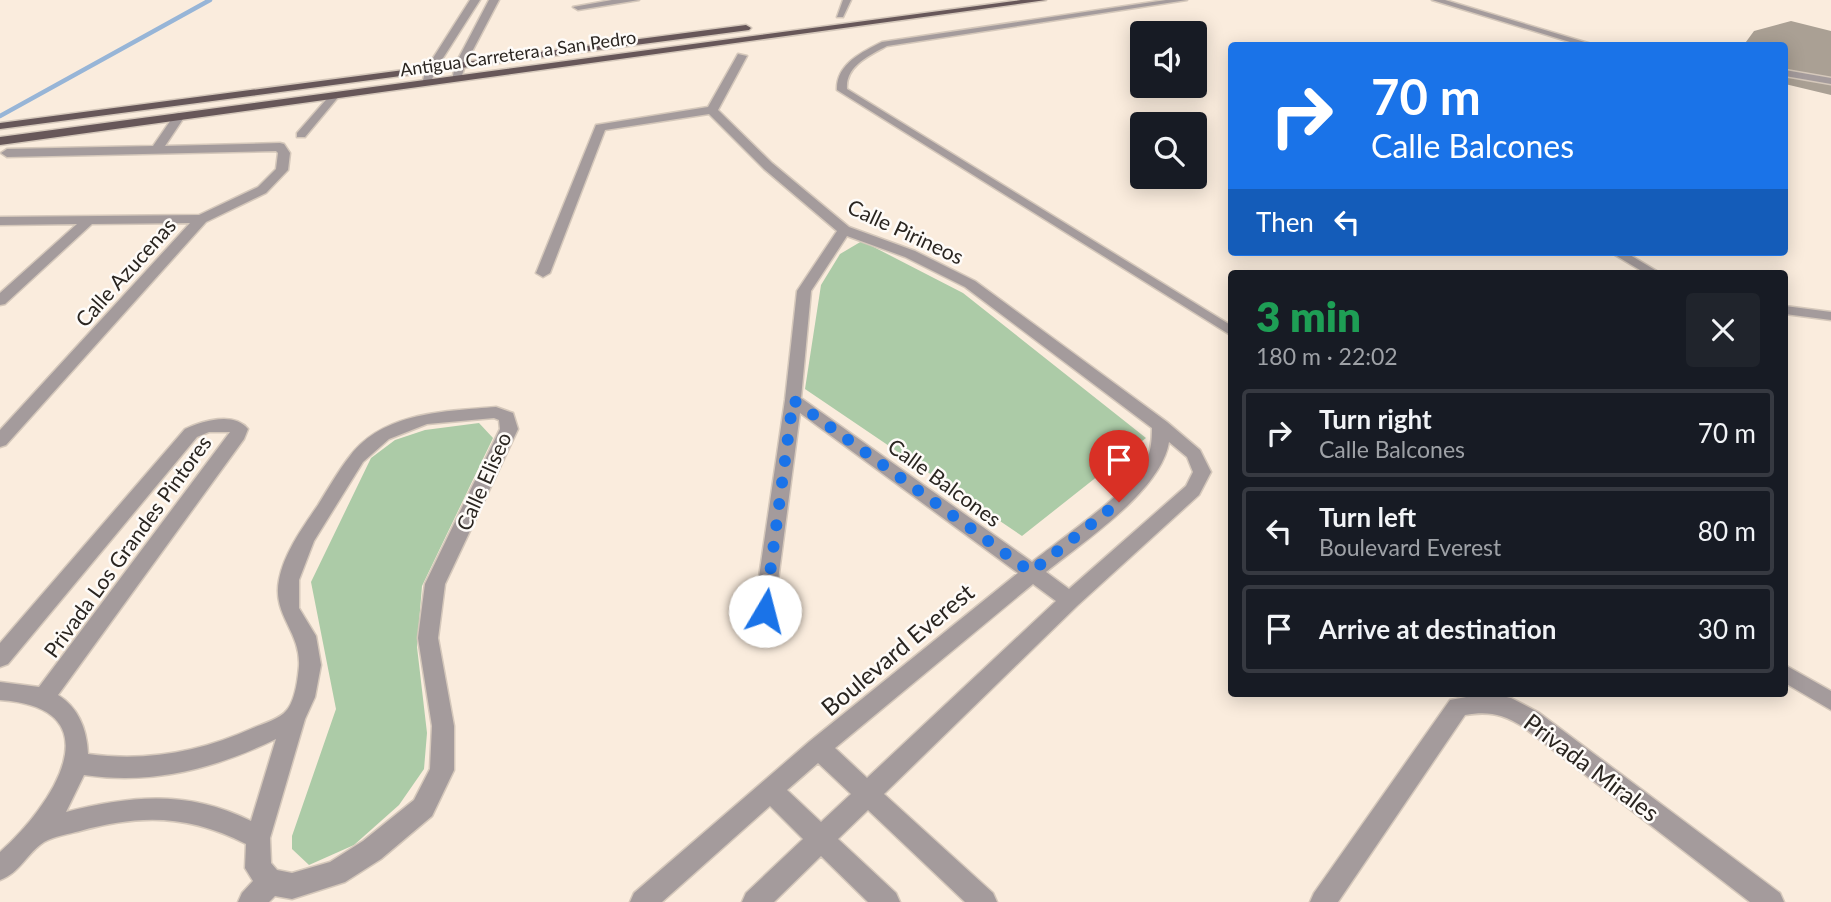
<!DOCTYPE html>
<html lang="en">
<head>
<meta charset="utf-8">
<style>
  body { margin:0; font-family:Lato,sans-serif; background:#20242c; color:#f1f3f6; height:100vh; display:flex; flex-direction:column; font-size:26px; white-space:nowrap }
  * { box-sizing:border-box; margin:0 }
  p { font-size:23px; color:#9ea1a6 }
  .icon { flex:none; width:38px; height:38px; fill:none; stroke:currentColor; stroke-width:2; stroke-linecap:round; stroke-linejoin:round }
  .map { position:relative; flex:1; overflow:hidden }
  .side { position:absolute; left:1228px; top:270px; width:560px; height:427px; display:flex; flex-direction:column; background:#171b24; border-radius:7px; box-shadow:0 4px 18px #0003 }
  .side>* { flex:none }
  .guide { position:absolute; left:1228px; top:42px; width:560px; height:214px; border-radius:7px; box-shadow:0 4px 18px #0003; background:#1a73e8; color:#fff; overflow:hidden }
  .fabs { position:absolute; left:1130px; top:21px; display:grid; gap:14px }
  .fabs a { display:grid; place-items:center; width:77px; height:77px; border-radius:7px; background:#171b24; box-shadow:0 4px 18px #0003; font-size:35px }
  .pin { position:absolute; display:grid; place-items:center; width:60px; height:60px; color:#fff; margin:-72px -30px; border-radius:50% 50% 50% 0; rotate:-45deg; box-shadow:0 0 7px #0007 }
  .pin .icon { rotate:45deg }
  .me { position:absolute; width:77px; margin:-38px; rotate:8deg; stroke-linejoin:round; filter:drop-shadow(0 0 5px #0008) }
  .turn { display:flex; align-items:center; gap:24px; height:147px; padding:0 28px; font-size:32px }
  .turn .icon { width:91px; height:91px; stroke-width:2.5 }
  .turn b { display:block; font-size:49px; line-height:60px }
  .then { display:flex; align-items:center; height:66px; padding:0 28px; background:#0003; gap:14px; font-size:26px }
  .round { display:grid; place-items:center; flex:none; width:74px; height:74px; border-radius:7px; background:#20242c }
  .overview { display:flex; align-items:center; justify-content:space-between; height:119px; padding:0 28px }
  h1 { font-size:42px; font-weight:800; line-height:52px; color:#1e9e55 }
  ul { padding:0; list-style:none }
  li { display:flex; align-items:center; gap:21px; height:88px; margin:0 14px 10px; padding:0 14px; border:4px solid #363941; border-radius:7px }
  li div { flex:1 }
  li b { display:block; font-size:26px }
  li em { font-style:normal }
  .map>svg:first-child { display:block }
  .green { fill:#accba7 }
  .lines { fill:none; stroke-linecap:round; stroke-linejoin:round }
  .stream { stroke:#97b5d7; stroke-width:4.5 }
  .runway { fill:#aaa094; fill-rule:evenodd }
  .service-casing { stroke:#d5c8bb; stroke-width:3 }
  .minor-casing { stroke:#d5c8bb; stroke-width:3 }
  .primary-casing { stroke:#d5c8bb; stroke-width:3 }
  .service { fill:#a49b9c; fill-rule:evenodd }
  .minor { fill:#a49b9c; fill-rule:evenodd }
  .primary { fill:#675759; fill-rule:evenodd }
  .route { stroke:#1a73e8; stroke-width:12; stroke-dasharray:0 21.6 }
  .labels { text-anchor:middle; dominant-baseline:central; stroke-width:5; stroke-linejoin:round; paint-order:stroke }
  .far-street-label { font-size:18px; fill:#2a2520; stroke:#fefbf8 }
  .street-label { font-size:21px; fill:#2a2520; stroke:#fefbf8 }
  .near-street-label { font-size:24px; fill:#2a2520; stroke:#fefbf8 }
</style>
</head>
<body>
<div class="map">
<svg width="1831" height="902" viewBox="0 0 1831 902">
  <rect width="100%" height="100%" fill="#faecdd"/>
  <!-- green -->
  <path class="green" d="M 862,241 L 963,293 L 1146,438 L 1022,536 L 805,389 L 821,285 L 840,254 Z
    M 479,423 L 493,438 L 422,586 L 417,647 L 427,733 L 424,769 L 399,805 L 354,845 L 309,865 L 292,849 L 292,836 L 336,709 L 311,582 L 371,458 L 395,440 L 425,430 Z"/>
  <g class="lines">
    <!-- stream -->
    <path class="stream" d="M 0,116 L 210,0"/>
    <!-- runway -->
    <path class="runway" d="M 1791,21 L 1831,31 L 1831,95 L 1785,84 L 1785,46 L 1743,46 L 1754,31 Z"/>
    <!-- service casing -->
    <g class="service-casing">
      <path id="service" d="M 843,0 L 851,0 L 843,17 L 837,17 Z
        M 1166,0 L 1187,0 L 887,46 C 870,55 845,66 847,89 L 1232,326 L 1232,336 L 837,90 C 836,64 862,52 882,42 Z
        M 1432,0 L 1445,0 L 1598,46 L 1583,46 Z
        M 1785,70 L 1831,78 L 1831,84 L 1785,76 Z
        M 332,93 L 340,95 L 305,137 L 297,137 L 297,133 Z
        M 1610,252 L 1625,252 L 1660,273 L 1645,273 Z
        M 1785,306 L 1831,312 L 1831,320 L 1785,314 Z
        M 1785,665 L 1831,691 L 1831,710 L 1785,683 Z"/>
    </g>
    <!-- minor casing -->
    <g class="minor-casing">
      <path id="minor" d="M 470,0 L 480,0 L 436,69 L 431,82 L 422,84 L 426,69 Z
        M 489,0 L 499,0 L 465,65 L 461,79 L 452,81 L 455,65 Z
        M 612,0 L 639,0 L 578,10 L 573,7 Z
        M 738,54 L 747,56 L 718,110 L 772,163 L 849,227 L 915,251 L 975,281 L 1167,422 L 1200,450 L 1211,472 L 1199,495 L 1077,606 L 884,794 L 993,893 L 997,902 L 965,902 L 868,810 L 838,839 L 896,893 L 900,902 L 868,902 L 821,856 L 774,902 L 742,902 L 746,893 L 803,839 L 770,806 L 662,902 L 630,902 L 634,893 L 810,741 L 1018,573 L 800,413 L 774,611 L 771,617 L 764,619 L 757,617 L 754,611 L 785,400 L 797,291 L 837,231 L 764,169 L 709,114 L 605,130 L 550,273 L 543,277 L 536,273 L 596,125 L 708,107 ZM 847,236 L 905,257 L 965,287 L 1152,428 C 1152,440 1151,454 1144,465 C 1125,495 1062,538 1032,562 L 801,398 L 811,291 ZM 1169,442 L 1187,457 L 1193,472 L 1186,486 L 1069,589 L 1046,572 C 1084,541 1161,491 1169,442 ZM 1033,584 L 1056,601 L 867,778 L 835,748 ZM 818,763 L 851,794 L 821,822 L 787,790 Z
        M 179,113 L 185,116 L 165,146 L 280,143 L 284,144 L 290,153 L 288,170 L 266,193 L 206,222 L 6,445 L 0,447 L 0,430 L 190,223 L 92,224 L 5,304 L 0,305 L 0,293 L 77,224 L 0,225 L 0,217 L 199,215 L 258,187 L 276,169 L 278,153 L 276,151 L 7,157 L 1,153 L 7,149 L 153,146 L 175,114 Z
        M 496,407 L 513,413 L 518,429 L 445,584 L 438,638 L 454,726 L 454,770 L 432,816 L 381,859 L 345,882 L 292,899 L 275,896 L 269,902 L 238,902 L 242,893 L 253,881 L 245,868 L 246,844 C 189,815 141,814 80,831 C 69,834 54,836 44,842 C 27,853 20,873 0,880 L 0,852 C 51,807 118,708 0,700 L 0,682 L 39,687 L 230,432 L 209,432 L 197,437 L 8,664 L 0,667 L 0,643 L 185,429 C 202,421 234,411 248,429 L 244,439 L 58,695 C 79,708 87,730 88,754 C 146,762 200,752 253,728 C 262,724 280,719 286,711 C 295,702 298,678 299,666 C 301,632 272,615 279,580 C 284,553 303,527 318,505 C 328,489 338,471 350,456 C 383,412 446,411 496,407 ZM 494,418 L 499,420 L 500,429 L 425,584 L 418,638 L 432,726 L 430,769 L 414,800 L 363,841 L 330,862 L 292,873 L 277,870 L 271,863 L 270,838 L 305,719 L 315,697 L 321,665 L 316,636 L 299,608 L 299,580 L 314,541 L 363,462 L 389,439 L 427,424 ZM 276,739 L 251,821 C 189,790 131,795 66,812 L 84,775 C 153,785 214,769 276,739 Z
        M 1488,693 L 1511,698 L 1538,712 L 1780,893 L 1784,902 L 1750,902 L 1522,726 C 1502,714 1488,711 1465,715 L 1338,902 L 1310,902 L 1314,893 L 1450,700 Z"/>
    </g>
    <!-- primary casing -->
    <g class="primary-casing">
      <path id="primary" d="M 1021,0 L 1046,0 L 0,145 L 0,137 Z
        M 746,25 L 751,28 L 749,30 L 0,129 L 0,123 Z"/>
    </g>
    <!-- service -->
    <use href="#service" class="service"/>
    <!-- minor -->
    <use href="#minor" class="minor"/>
    <!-- primary -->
    <use href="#primary" class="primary"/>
  </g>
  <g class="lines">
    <!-- route -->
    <path class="route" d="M 765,611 L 793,400 L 1031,572 L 1119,502"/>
  </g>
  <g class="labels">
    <!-- far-street labels -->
    <g class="far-street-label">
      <text transform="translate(518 53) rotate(-8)">Antigua Carretera a San Pedro</text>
    </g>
    <!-- street labels -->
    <g class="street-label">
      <text transform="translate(906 231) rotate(25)">Calle Pirineos</text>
      <text transform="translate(125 272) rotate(-48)">Calle Azucenas</text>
      <text transform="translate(483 481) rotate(-66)">Calle Eliseo</text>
      <text transform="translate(945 482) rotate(36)">Calle Balcones</text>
      <text transform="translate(127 546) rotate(-54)">Privada Los Grandes Pintores</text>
    </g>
    <!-- near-street labels -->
    <g class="near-street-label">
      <text transform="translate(897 649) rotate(-40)">Boulevard Everest</text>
      <text transform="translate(1592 767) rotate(37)">Privada Mirales</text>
    </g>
  </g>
</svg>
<div class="fabs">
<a><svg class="icon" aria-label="sound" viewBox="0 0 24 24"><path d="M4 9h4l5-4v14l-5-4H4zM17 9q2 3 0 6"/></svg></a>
<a><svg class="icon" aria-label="search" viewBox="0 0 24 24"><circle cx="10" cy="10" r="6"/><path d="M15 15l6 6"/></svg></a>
</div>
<div class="pin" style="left:1119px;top:502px;background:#d93025"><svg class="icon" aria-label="arrive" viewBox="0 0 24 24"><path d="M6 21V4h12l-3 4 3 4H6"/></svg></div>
<svg class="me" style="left:765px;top:611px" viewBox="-20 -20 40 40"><circle r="19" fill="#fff"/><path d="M0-13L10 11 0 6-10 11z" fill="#1a73e8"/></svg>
<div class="guide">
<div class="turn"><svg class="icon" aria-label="right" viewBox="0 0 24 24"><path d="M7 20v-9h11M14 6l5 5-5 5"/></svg><div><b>70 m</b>Calle Balcones</div></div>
<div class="then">Then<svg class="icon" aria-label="left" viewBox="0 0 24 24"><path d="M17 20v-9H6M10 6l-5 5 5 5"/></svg></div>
</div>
<section class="side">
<div class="overview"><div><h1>3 min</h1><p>180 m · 22:02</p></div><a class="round"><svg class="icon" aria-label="close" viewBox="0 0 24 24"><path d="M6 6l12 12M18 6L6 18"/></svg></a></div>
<ul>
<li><svg class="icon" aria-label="right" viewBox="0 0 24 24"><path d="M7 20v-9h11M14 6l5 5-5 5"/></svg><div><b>Turn right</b><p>Calle Balcones</p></div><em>70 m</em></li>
<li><svg class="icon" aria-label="left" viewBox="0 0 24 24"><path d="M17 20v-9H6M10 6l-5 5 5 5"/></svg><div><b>Turn left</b><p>Boulevard Everest</p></div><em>80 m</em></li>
<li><svg class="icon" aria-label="arrive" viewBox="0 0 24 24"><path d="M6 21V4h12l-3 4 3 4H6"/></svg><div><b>Arrive at destination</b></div><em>30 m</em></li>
</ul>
</section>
</div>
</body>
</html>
